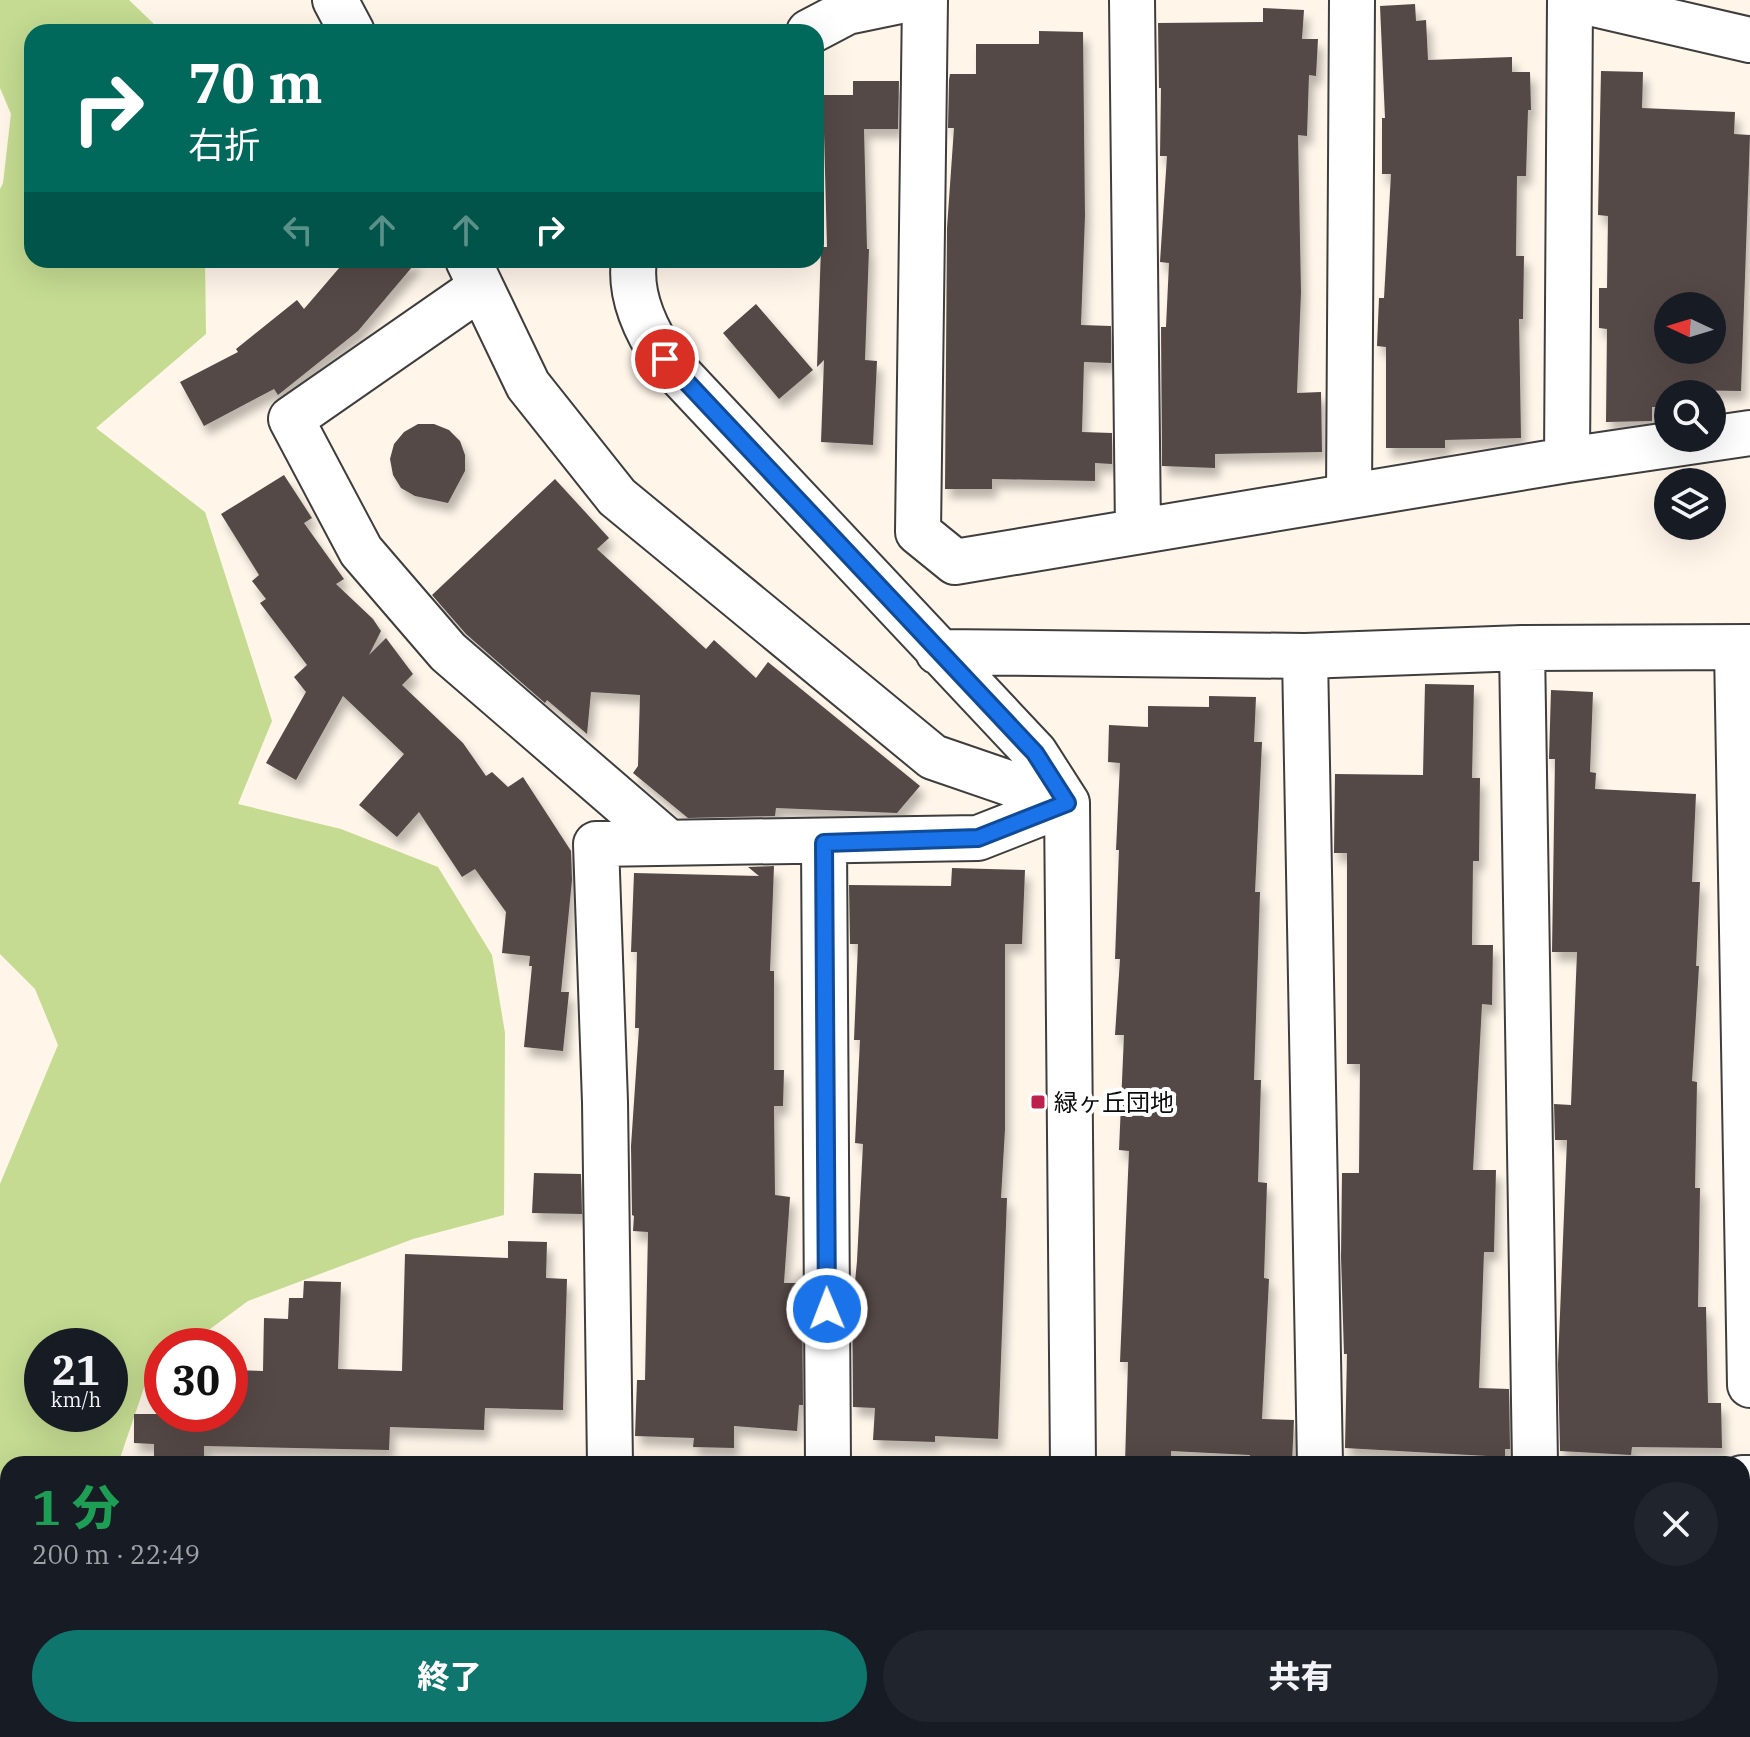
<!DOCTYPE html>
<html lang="ja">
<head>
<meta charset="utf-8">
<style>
  body { margin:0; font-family:"IBM Plex Serif","Noto Sans JP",serif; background:#20242c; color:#f1f3f6; height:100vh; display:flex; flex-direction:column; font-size:30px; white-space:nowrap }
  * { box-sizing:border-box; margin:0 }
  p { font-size:26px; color:#9ea1a6 }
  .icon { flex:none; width:44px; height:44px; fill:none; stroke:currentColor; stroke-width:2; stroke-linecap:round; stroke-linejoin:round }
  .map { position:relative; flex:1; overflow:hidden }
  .sheet { position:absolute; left:0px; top:1456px; width:1750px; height:282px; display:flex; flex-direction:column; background:#171b24; border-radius:24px 24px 0 0; box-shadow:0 8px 32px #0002 }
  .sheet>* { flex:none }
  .banner { position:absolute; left:24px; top:24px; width:800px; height:244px; border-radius:24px; box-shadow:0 8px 32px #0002; background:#00695c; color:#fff; overflow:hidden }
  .needle { width:52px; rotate:274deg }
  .tools { position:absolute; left:1654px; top:292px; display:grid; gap:16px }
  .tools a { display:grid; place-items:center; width:72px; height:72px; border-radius:50%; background:#171b24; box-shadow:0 8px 32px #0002; font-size:40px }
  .speed { position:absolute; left:24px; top:1328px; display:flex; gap:16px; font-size:40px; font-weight:700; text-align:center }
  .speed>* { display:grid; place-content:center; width:104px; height:104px; border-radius:50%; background:#171b24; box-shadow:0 8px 32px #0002; line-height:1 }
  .speed small { font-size:20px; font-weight:400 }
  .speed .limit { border:12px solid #d22; background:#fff; color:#111 }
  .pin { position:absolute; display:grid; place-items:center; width:68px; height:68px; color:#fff; margin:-34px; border:4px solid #fff; border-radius:50%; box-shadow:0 2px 8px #0007 }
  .me { position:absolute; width:88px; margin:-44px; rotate:359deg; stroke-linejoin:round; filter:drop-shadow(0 0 6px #0008) }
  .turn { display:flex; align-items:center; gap:28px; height:168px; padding:0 32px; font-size:36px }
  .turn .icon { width:104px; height:104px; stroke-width:2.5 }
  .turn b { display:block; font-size:56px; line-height:68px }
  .lanes { display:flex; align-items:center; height:76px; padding:0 32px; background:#0003; justify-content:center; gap:40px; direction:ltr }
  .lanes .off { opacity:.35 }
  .round { display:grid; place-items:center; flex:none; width:84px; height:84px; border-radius:42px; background:#20242c }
  .summary { display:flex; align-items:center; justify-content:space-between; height:136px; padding:0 32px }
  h1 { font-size:48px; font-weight:800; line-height:60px; color:#1e9e55 }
  .cta { display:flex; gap:16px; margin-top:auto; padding:16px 32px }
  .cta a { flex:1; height:92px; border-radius:48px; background:#0f766e; color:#fff; font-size:32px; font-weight:800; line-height:92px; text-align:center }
  .cta a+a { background:#20242c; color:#f1f3f6 }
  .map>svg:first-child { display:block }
  .forest { fill:#c4db91; fill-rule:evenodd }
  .building { fill:#544947; fill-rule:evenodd; filter:url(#shadow) }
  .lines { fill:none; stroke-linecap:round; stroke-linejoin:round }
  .minor-casing { stroke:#3e3e3e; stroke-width:48 }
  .minor { stroke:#fff; stroke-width:44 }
  .route-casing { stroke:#114b97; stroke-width:20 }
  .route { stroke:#1a73e8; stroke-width:14 }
  .poi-dot { fill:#be204e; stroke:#fff; stroke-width:3 }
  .labels { text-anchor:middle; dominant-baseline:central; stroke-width:8; stroke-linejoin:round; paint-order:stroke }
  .poi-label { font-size:24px; fill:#0b0b0b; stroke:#fff; text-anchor:start }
</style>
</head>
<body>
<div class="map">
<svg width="1750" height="1737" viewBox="0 0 1750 1737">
  <defs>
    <filter id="shadow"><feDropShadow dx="5" dy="9" stdDeviation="4" flood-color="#0004"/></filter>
  </defs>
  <rect width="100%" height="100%" fill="#fff5e9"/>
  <!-- forest -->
  <path class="forest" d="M 0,0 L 129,0 L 153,23 L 157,32 L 32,32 L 32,260 L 205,260 L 206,334 L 96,428 L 205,512 L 272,721 L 238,804 L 341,829 L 438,867 L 492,955 L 505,1033 L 504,1215 L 413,1239 L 248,1301 L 187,1346 L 162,1346 L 162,1364 L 149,1373 L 118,1464 L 8,1464 L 8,1649 L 0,1649 L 0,1184 L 58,1045 L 35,989 L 0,954 L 0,189 L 3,183 L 11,114 L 0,88 ZM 42,1346 L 110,1346 L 110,1414 L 42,1414 Z"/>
  <!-- building -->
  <path class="building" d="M 1415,4 L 1416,21 L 1426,20 L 1428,60 L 1512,57 L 1512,72 L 1530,72 L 1531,110 L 1528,110 L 1526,176 L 1517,176 L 1516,256 L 1524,256 L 1523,319 L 1519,319 L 1521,438 L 1445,440 L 1445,448 L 1386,448 L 1386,347 L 1377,346 L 1379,298 L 1384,298 L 1391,174 L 1382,174 L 1382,118 L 1385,118 L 1380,6 Z
    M 1263,8 L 1304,10 L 1302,39 L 1318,39 L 1316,76 L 1309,75 L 1307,136 L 1298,135 L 1301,292 L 1297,393 L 1321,392 L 1322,452 L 1215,454 L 1215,468 L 1162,466 L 1161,327 L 1166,327 L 1169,263 L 1160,262 L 1167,156 L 1160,156 L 1161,88 L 1159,88 L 1158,23 L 1263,22 Z
    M 1039,31 L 1083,32 L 1085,216 L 1081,325 L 1111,326 L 1111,363 L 1084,362 L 1082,432 L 1112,433 L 1112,464 L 1095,463 L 1095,481 L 992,479 L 992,489 L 945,489 L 947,228 L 954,128 L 948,128 L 949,80 L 950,74 L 976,74 L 976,44 L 1039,44 Z
    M 1601,71 L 1643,72 L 1642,108 L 1735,112 L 1734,134 L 1750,135 L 1741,391 L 1681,390 L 1681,394 L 1668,394 L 1668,407 L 1652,407 L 1652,421 L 1606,422 L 1607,329 L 1599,328 L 1599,288 L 1607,288 L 1608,216 L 1598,215 ZM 1668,306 L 1712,306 L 1712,350 L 1668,350 Z
    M 853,81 L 899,81 L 898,129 L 864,129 L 867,249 L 869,249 L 865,360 L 877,361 L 873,445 L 821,442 L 824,360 L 817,367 L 821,247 L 827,247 L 823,95 L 853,95 Z
    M 346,260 L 418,260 L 358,331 L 278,395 L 274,389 L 204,426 L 180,382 L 238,352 L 236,349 L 297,300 L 304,309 Z
    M 756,304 L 813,370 L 779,399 L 723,333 Z
    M 418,424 L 434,424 L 449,430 L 460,441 L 465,455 L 465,471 L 448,503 L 415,496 L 401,488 L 393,475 L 390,459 L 394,444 L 404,432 Z
    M 284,475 L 312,518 L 304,523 L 344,579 L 336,584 L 373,619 L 381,631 L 369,655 L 386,638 L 413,674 L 402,685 L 463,743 L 486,776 L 492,772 L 508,787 L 523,777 L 571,851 L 572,880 L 561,992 L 569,992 L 563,1051 L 524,1047 L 532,966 L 529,966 L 530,956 L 502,953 L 506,912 L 475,869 L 462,877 L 419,812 L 397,837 L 359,805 L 404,754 L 343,696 L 296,780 L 266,763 L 306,692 L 294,677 L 307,665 L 260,603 L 266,599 L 252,581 L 259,575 L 221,514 Z
    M 555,479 L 609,538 L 597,549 L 706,649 L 714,640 L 756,678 L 768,662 L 920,786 L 897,813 L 776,808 L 775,816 L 688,818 L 633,773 L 638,766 L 640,695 L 591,692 L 587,734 L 547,700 L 545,703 L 466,634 L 432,595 Z
    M 1425,684 L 1474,685 L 1472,778 L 1480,778 L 1479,861 L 1473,861 L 1472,945 L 1493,945 L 1492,1005 L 1482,1004 L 1473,1170 L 1496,1170 L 1494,1252 L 1484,1252 L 1479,1388 L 1509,1389 L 1510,1449 L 1505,1449 L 1505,1457 L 1345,1448 L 1347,1354 L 1344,1354 L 1341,1257 L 1342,1173 L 1359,1173 L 1360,1064 L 1347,1064 L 1347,853 L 1334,853 L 1335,774 L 1423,775 Z
    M 1551,690 L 1593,692 L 1590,772 L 1596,773 L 1595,789 L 1696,794 L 1692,882 L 1700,882 L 1696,966 L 1699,966 L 1692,1081 L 1697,1082 L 1695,1188 L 1700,1188 L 1698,1307 L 1706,1307 L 1708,1403 L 1721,1403 L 1722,1448 L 1632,1447 L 1631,1455 L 1560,1451 L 1558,1364 L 1567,1140 L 1555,1140 L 1554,1104 L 1571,1105 L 1577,952 L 1552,952 L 1555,759 L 1549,759 Z
    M 1209,696 L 1256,697 L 1254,742 L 1262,742 L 1255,892 L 1260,892 L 1254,1080 L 1261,1080 L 1258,1182 L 1267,1183 L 1264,1278 L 1269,1279 L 1262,1419 L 1294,1420 L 1292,1462 L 1250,1461 L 1250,1455 L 1171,1451 L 1171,1464 L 1125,1463 L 1128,1362 L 1120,1362 L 1129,1151 L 1119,1150 L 1124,1035 L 1115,1035 L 1120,959 L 1115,959 L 1119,850 L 1116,850 L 1120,763 L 1108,762 L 1109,725 L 1148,727 L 1148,706 L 1209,707 Z
    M 774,866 L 770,971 L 774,971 L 774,1070 L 784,1070 L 783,1106 L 774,1106 L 775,1195 L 790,1197 L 784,1283 L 802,1283 L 803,1405 L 799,1405 L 797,1431 L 734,1426 L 734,1448 L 693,1447 L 694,1438 L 635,1436 L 637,1380 L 645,1380 L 648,1232 L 633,1231 L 634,1216 L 632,1215 L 631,1146 L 639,1028 L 635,1028 L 637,952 L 631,952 L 634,873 L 759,876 L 748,867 Z
    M 952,868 L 1025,870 L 1022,944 L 1005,944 L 1005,1129 L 1001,1198 L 1007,1198 L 998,1439 L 935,1436 L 935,1442 L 873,1440 L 875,1408 L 853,1407 L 852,1282 L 855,1282 L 857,1261 L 863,1144 L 855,1143 L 860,1040 L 854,1040 L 858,944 L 850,944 L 849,885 L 951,886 Z
    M 534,1173 L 581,1174 L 582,1214 L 532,1213 Z
    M 508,1241 L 547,1242 L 546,1278 L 567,1279 L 563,1410 L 485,1408 L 484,1430 L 390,1427 L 389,1450 L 204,1446 L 204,1464 L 154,1464 L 154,1444 L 134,1443 L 134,1414 L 233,1414 L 234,1370 L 263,1371 L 264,1318 L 288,1319 L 289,1298 L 303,1298 L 304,1281 L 341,1282 L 338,1369 L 402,1371 L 405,1254 L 508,1258 Z"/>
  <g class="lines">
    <!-- minor casing -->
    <g class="minor-casing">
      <path id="minor" d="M 335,0 L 352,32
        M 925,0 L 918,532 L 955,562 L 1567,460 L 1750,433
        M 1132,0 L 1138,531
        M 1577,0 L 1750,40
        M 809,32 L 847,12 L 905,0
        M 468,260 L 528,385 L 617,497 L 933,757 L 1067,803
        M 634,260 C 629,296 646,331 665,359 L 1035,753 L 1067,803 L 1073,1464
        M 481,287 L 291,419 L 361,551 L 448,652 L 669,843
        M 1567,460 L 1570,0
        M 1349,496 L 1352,0
        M 1522,648 L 1535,1464
        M 1737,648 L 1750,1385
        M 938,652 L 1305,656 L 1522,648 L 1750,647
        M 1305,656 L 1320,1464
        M 824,843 L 828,1464
        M 610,1464 L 605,1102 L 596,844 L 978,838 L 1067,803
        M 1742,1478 L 1750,1478
        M 98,1730 L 98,1737
        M 411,1730 L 411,1737
        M 1175,1730 L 1179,1737"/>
    </g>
    <!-- minor -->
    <use href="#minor" class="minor"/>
  </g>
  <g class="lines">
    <!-- route casing -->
    <g class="route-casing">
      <path id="route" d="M 665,359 L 1035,753 L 1067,803 L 978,838 L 824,843 L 827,1309"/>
    </g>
    <!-- route -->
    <use href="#route" class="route"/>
  </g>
  <!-- markers -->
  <rect class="poi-dot" x="1030" y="1094" width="16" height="16" rx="4"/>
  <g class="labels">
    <!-- poi labels -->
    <g class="poi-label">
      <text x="1054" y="1102">緑ヶ丘団地</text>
    </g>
  </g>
</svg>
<div class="tools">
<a><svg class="needle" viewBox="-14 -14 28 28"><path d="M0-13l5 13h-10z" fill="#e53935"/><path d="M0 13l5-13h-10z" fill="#9ea1a6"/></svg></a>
<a><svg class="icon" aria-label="search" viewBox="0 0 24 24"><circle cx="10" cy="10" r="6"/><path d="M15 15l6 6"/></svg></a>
<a><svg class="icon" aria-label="layers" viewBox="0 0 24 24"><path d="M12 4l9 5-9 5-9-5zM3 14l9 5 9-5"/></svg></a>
</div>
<div class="speed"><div>21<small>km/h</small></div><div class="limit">30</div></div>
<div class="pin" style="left:665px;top:359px;background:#d93025"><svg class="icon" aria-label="arrive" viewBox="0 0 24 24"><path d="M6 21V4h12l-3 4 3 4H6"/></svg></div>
<svg class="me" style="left:827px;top:1309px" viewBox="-20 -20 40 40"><circle r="17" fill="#1a73e8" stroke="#fff" stroke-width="3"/><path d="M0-11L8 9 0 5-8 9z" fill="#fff"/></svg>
<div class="banner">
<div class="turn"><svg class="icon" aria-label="right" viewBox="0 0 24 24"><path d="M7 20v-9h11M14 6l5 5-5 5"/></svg><div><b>70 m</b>右折</div></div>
<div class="lanes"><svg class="icon off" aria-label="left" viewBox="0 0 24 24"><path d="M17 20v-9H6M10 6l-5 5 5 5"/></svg><svg class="icon off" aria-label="ahead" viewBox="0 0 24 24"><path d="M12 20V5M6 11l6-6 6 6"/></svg><svg class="icon off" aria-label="ahead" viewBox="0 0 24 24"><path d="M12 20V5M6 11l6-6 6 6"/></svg><svg class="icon" aria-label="right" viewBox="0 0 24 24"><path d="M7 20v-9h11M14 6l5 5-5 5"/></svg></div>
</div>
<section class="sheet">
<div class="summary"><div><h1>1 分</h1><p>200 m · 22:49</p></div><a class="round"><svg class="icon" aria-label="close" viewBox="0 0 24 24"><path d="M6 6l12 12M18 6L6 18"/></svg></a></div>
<div class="cta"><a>終了</a><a>共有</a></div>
</section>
</div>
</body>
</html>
